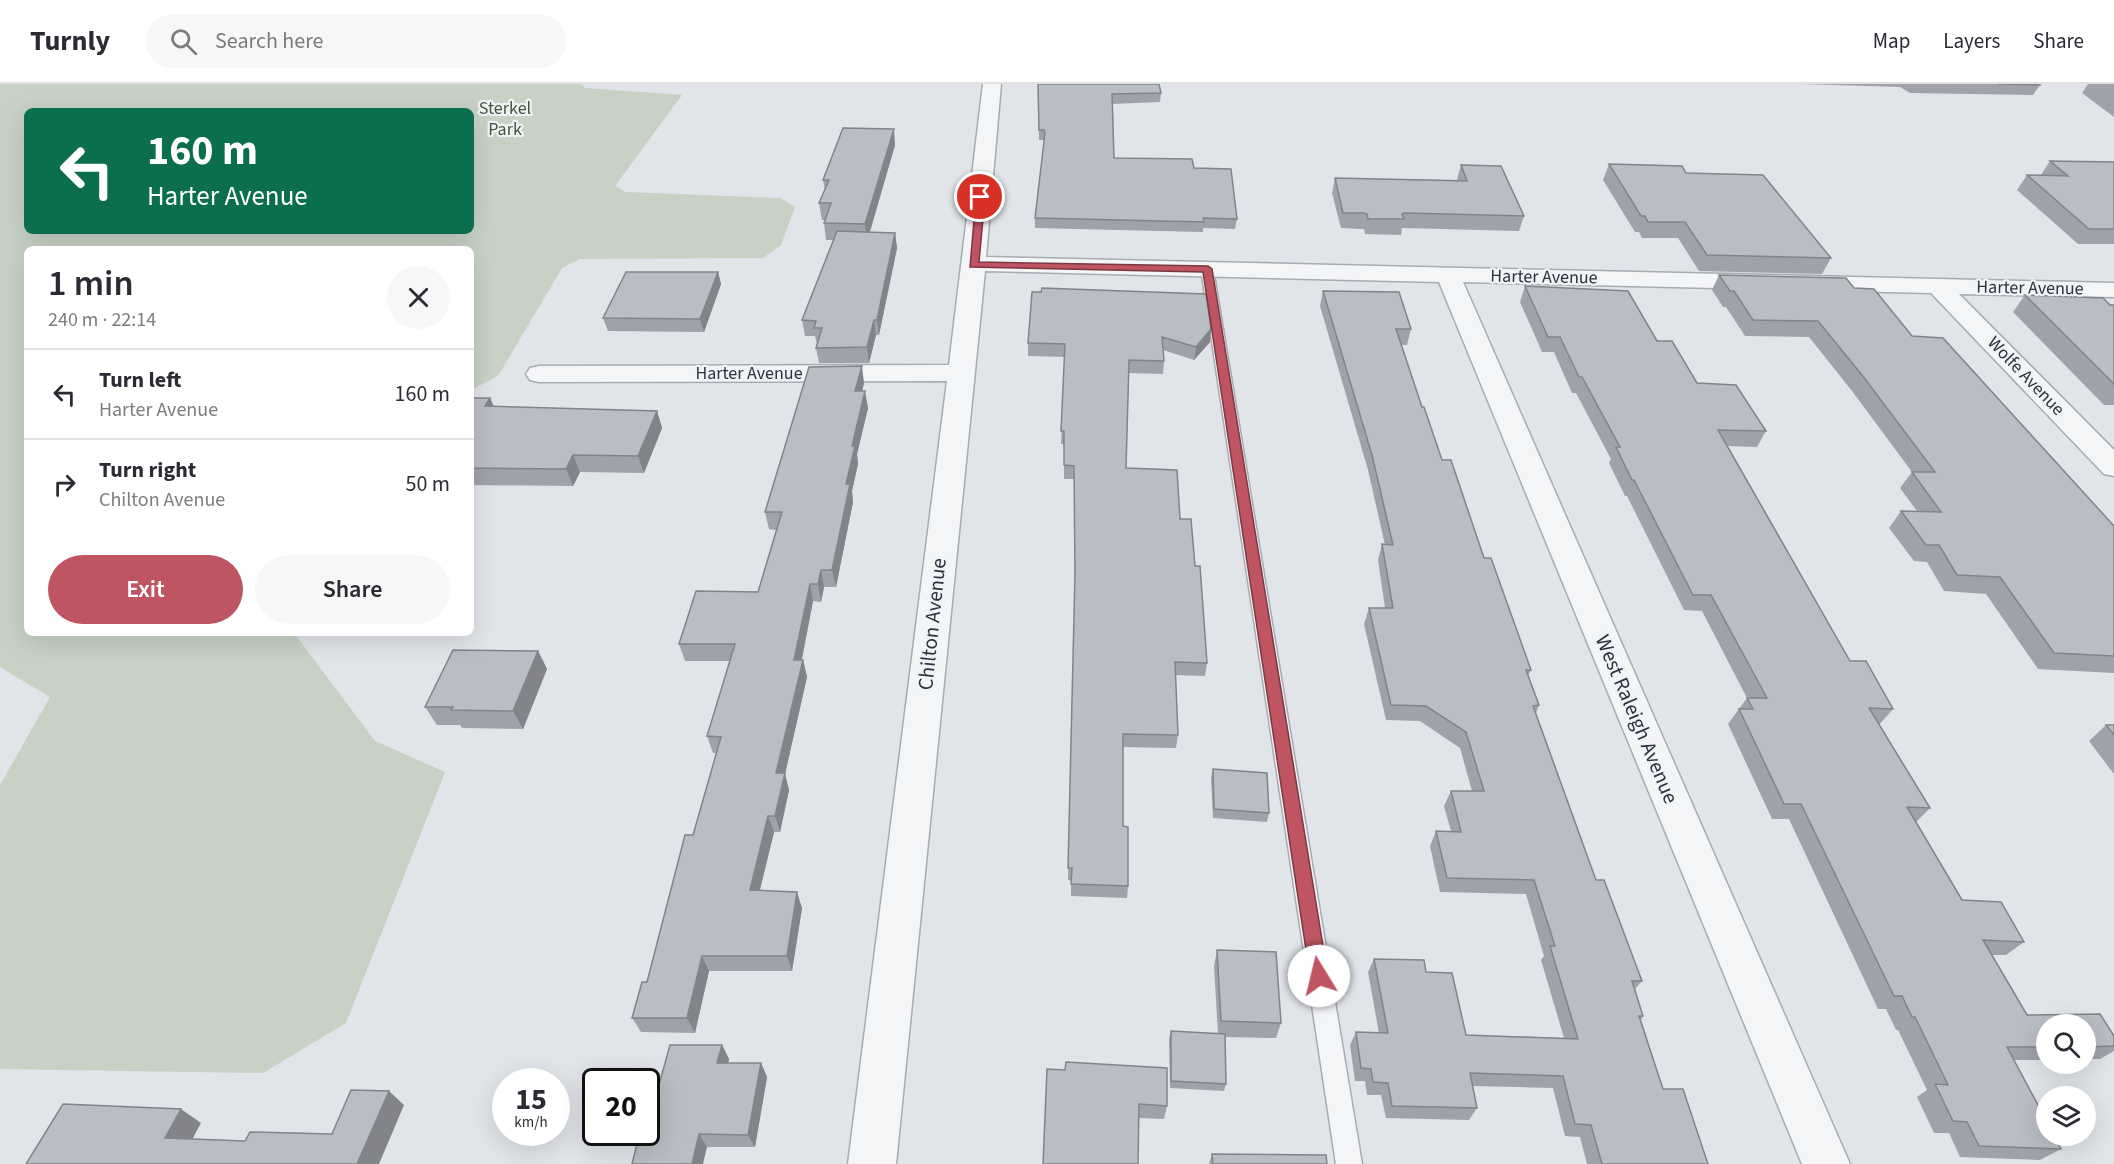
<!DOCTYPE html>
<html lang="en">
<head>
<meta charset="utf-8">
<style>
  body { margin:0; font-family:"Source Sans 3",sans-serif; background:#f7f7f7; color:#2b2b33; height:100vh; display:flex; flex-direction:column; font-size:22px; white-space:nowrap }
  * { box-sizing:border-box; margin:0 }
  p { font-size:20px; color:#7c7c81 }
  .icon { flex:none; width:33px; height:33px; fill:none; stroke:currentColor; stroke-width:2; stroke-linecap:round; stroke-linejoin:round }
  .map { position:relative; flex:1; overflow:hidden }
  .sheet { position:absolute; left:24px; top:162px; width:450px; height:390px; display:flex; flex-direction:column; background:#fff; border-radius:9px; box-shadow:0 6px 24px #0002 }
  .sheet>* { flex:none }
  .guide { position:absolute; left:24px; top:24px; width:450px; height:126px; border-radius:9px; box-shadow:0 6px 24px #0002; background:#0b6e4f; color:#fff; overflow:hidden }
  .tools { position:absolute; left:2036px; top:930px; display:grid; gap:12px }
  .tools a { display:grid; place-items:center; width:60px; height:60px; border-radius:50%; background:#fff; box-shadow:0 6px 24px #0002; font-size:30px }
  .speed { position:absolute; left:492px; top:984px; display:flex; gap:12px; font-size:30px; font-weight:700; text-align:center }
  .speed>* { display:grid; place-content:center; width:78px; height:78px; border-radius:50%; background:#fff; box-shadow:0 6px 24px #0002; line-height:1 }
  .speed small { font-size:15px; font-weight:400 }
  .speed .limit { border:3px solid #111; border-radius:9px; background:#fff; color:#111 }
  .pin { position:absolute; display:grid; place-items:center; width:51px; height:51px; color:#fff; margin:-26px; border:3px solid #fff; border-radius:50%; box-shadow:0 2px 6px #0007 }
  .me { position:absolute; width:66px; margin:-33px; rotate:351deg; stroke-linejoin:round; filter:drop-shadow(0 0 4px #0008) }
  .turn { display:flex; align-items:center; gap:21px; height:126px; padding:0 24px; font-size:27px }
  .turn .icon { width:78px; height:78px; stroke-width:2.5 }
  .turn b { display:block; font-size:42px; line-height:51px }
  .round { display:grid; place-items:center; flex:none; width:63px; height:63px; border-radius:32px; background:#f7f7f7 }
  .summary { display:flex; align-items:center; justify-content:space-between; height:102px; padding:0 24px }
  h1 { font-size:36px; font-weight:600; line-height:45px }
  .cta { display:flex; gap:12px; margin-top:auto; padding:12px 24px }
  .cta a { flex:1; height:69px; border-radius:36px; background:#bf5563; color:#fff; font-size:24px; font-weight:600; line-height:69px; text-align:center }
  .cta a+a { background:#f7f7f7; color:#2b2b33 }
  ul { padding:0; list-style:none }
  li { display:flex; align-items:center; gap:18px; height:90px; padding:0 24px; border-top:2px solid #e1e1e2 }
  li div { flex:1 }
  li b { display:block; font-size:22px }
  li em { font-style:normal }
  header { display:flex; align-items:center; gap:36px; box-sizing:border-box; height:84px; padding:0 30px; background:#fff; border-bottom:2px solid #e1e1e2 }
  header strong { font-size:28px }
  nav { display:flex; gap:33px; margin-inline-start:auto; font-size:21px }
  .search { width:420px; height:54px; background:#f7f7f7; display:flex; align-items:center; gap:15px; box-sizing:border-box; padding:0 21px; border-radius:33px; color:#7c7c81; font-size:22px }
  .map>svg:first-child { display:block }
  .green { fill:#c7d1c4; fill-rule:evenodd }
  .lines { fill:none; stroke-linecap:round; stroke-linejoin:round }
  .service-casing { stroke:#a7abb2; stroke-width:3 }
  .minor-casing { stroke:#a7abb2; stroke-width:3 }
  .service { fill:#f4f5f7; fill-rule:evenodd }
  .minor { fill:#f4f5f7; fill-rule:evenodd }
  .wall { fill:#9fa3a9 }
  .shaded-wall { fill:#828489 }
  .building { fill:#b9bdc4; stroke:#828489; stroke-width:1.5 }
  .route { fill:#bf5563; stroke:#7c3740; stroke-width:1.5 }
  .labels { text-anchor:middle; dominant-baseline:central; stroke-width:4.5; stroke-linejoin:round; paint-order:stroke }
  .far-park-label { font-size:18px; fill:#3f583b; stroke:#f1f3f6 }
  .far-street-label { font-size:18px; fill:#2c323e; stroke:#f1f3f6 }
  .street-label { font-size:21px; fill:#2c323e; stroke:#f1f3f6 }
</style>
</head>
<body>
<header>
<strong>Turnly</strong>
<div class="search"><svg class="icon" aria-label="search" viewBox="0 0 24 24"><circle cx="10" cy="10" r="6"/><path d="M15 15l6 6"/></svg>Search here</div>
<nav><a>Map</a><a>Layers</a><a>Share</a></nav>
</header>
<div class="map">
<svg width="2114" height="1080" viewBox="0 0 2114 1080">
  <rect width="100%" height="100%" fill="#e1e4e8"/>
  <!-- green -->
  <path class="green" d="M 0,0 L 582,0 L 585,4 L 682,11 L 615,102 L 626,108 L 780,114 L 795,123 L 781,161 L 763,174 L 580,175 L 562,184 L 498,292 L 471,306 L 471,165 L 27,165 L 27,549 L 294,549 L 375,657 L 445,688 L 346,939 L 263,989 L 0,985 L 0,701 L 50,613 L 0,583 ZM 27,27 L 471,27 L 471,147 L 27,147 Z"/>
  <g class="lines">
    <!-- service casing -->
    <g class="service-casing">
      <path id="service" d="M 1207,181 L 1213,185 L 1362,1080 L 1336,1080 L 1201,185 Z"/>
    </g>
    <!-- minor casing -->
    <g class="minor-casing">
      <path id="minor" d="M 983,0 L 1001,0 L 986,173 L 2114,199 L 2114,213 L 1959,210 L 2114,366 L 2114,392 L 2104,390 L 1931,209 L 1463,198 L 1850,1080 L 1802,1080 L 1439,198 L 985,187 L 896,1080 L 848,1080 L 947,297 L 539,298 L 530,296 L 526,290 L 530,284 L 539,282 L 949,281 Z"/>
    </g>
    <!-- service -->
    <use href="#service" class="service"/>
    <!-- minor -->
    <use href="#minor" class="minor"/>
  </g>
  <!-- wall -->
  <path class="wall" d="M 1038,0 L 1161,9 L 1160,18 L 1112,20 L 1114,74 L 1194,84 L 1237,135 L 1235,145 L 1203,144 L 1203,148 L 1035,144 L 1035,134 L 1044,57 L 1044,56 L 1039,56 Z
    M 1800,0 L 2039,0 L 2040,1 L 2033,11 L 1910,9 L 1900,3 Z
    M 2088,0 L 2114,0 L 2114,33 L 2082,9 Z
    M 895,61 L 870,148 L 895,149 L 897,164 L 879,251 L 876,251 L 869,279 L 819,279 L 816,264 L 817,260 L 815,252 L 805,252 L 802,236 L 834,156 L 826,156 L 824,139 L 825,136 L 822,136 L 819,119 L 825,106 L 823,96 Z
    M 2050,77 L 2114,78 L 2114,160 L 2078,160 L 2017,106 L 2027,91 L 2041,91 Z
    M 1609,80 L 1686,89 L 1831,174 L 1822,190 L 1699,187 L 1678,154 L 1642,154 L 1639,148 L 1635,148 L 1603,96 Z
    M 1461,81 L 1524,132 L 1519,147 L 1402,144 L 1401,151 L 1365,150 L 1364,145 L 1361,145 L 1341,144 L 1332,109 L 1335,94 L 1457,96 Z
    M 718,188 L 721,200 L 704,248 L 608,247 L 603,234 Z
    M 1719,191 L 1854,204 L 1912,252 L 2114,442 L 2114,589 L 2038,585 L 1986,510 L 1944,507 L 1927,478 L 1914,477 L 1889,444 L 1901,427 L 1917,427 L 1900,404 L 1912,388 L 1852,307 L 1809,253 L 1745,252 L 1726,223 L 1723,223 L 1712,206 Z
    M 1525,202 L 1628,207 L 1657,257 L 1672,257 L 1697,299 L 1736,301 L 1766,347 L 1757,363 L 1728,362 L 1850,577 L 1866,577 L 1893,625 L 1879,641 L 1930,724 L 1916,738 L 1962,816 L 2001,818 L 2024,858 L 2006,871 L 1992,871 L 2027,931 L 2100,930 L 2114,952 L 2114,967 L 2100,975 L 2085,975 L 2085,940 L 2046,940 L 2046,976 L 2013,976 L 2046,1036 L 2046,1052 L 2054,1052 L 2061,1065 L 2040,1076 L 1960,1073 L 1949,1049 L 1934,1049 L 1917,1013 L 1927,1006 L 1898,946 L 1896,946 L 1886,925 L 1878,925 L 1789,735 L 1772,735 L 1728,640 L 1747,614 L 1702,527 L 1684,526 L 1627,412 L 1625,412 L 1609,379 L 1611,375 L 1576,309 L 1572,309 L 1554,268 L 1542,268 L 1520,218 Z
    M 1323,207 L 1411,245 L 1407,261 L 1401,261 L 1422,323 L 1442,376 L 1484,474 L 1531,586 L 1528,592 L 1539,621 L 1536,629 L 1596,796 L 1642,897 L 1635,905 L 1643,932 L 1641,936 L 1663,1005 L 1708,1080 L 1587,1080 L 1580,1053 L 1565,1052 L 1553,1004 L 1473,1002 L 1477,1024 L 1469,1036 L 1386,1034 L 1381,1011 L 1367,1011 L 1365,997 L 1355,997 L 1350,961 L 1356,948 L 1379,949 L 1368,888 L 1374,875 L 1426,888 L 1466,951 L 1564,954 L 1541,876 L 1544,872 L 1526,810 L 1440,808 L 1430,762 L 1436,747 L 1451,747 L 1444,722 L 1451,707 L 1472,707 L 1460,664 L 1420,637 L 1386,636 L 1364,540 L 1369,524 L 1385,524 L 1378,476 L 1382,460 L 1385,461 L 1368,386 L 1320,222 Z
    M 2025,211 L 2114,221 L 2114,321 L 2104,321 L 2013,228 Z
    M 1211,245 L 1210,258 L 1194,276 L 1163,266 L 1164,277 L 1163,290 L 1129,289 L 1126,384 L 1180,435 L 1195,482 L 1207,579 L 1205,592 L 1175,591 L 1178,651 L 1176,664 L 1123,663 L 1123,742 L 1128,802 L 1127,814 L 1071,812 L 1071,796 L 1068,796 L 1075,500 L 1074,395 L 1064,395 L 1064,360 L 1061,360 L 1065,273 L 1028,272 L 1028,259 Z
    M 864,299 L 862,307 L 868,324 L 857,370 L 858,380 L 852,407 L 853,418 L 836,503 L 824,503 L 821,518 L 813,517 L 802,576 L 803,576 L 807,593 L 785,690 L 789,706 L 780,748 L 774,748 L 760,806 L 802,824 L 792,887 L 709,887 L 695,949 L 641,948 L 632,934 L 647,898 L 693,751 L 716,669 L 713,669 L 707,652 L 730,577 L 685,577 L 679,560 L 758,508 L 776,446 L 769,445 L 765,428 Z
    M 471,314 L 490,314 L 494,322 L 657,327 L 662,344 L 644,389 L 580,388 L 573,402 L 471,401 Z
    M 538,567 L 547,585 L 523,645 L 462,644 L 460,641 L 437,641 L 425,623 Z
    M 2106,641 L 2114,641 L 2114,690 L 2089,657 Z
    M 1213,685 L 1269,729 L 1267,738 L 1213,734 L 1211,694 Z
    M 1217,866 L 1281,939 L 1276,954 L 1225,953 L 1226,1000 L 1224,1007 L 1170,1004 L 1169,955 L 1171,947 L 1218,950 L 1214,882 Z
    M 722,961 L 729,975 L 728,979 L 761,979 L 767,993 L 755,1063 L 707,1063 L 646,1048 Z
    M 1047,985 L 1167,1022 L 1164,1035 L 1139,1034 Z
    M 1212,1070 L 1327,1080 L 1209,1080 Z"/>
  <!-- shaded-wall -->
  <path class="shaded-wall" d="M 894,45 L 895,61 L 867,157 L 865,140 Z
    M 895,149 L 897,164 L 879,251 L 877,236 Z
    M 718,188 L 721,200 L 704,248 L 700,235 Z
    M 874,236 L 876,251 L 869,279 L 867,263 Z
    M 1211,245 L 1210,258 L 1194,276 L 1196,263 Z
    M 862,282 L 864,299 L 858,324 L 855,307 Z
    M 865,307 L 868,324 L 857,370 L 858,380 L 852,407 L 853,418 L 836,503 L 832,486 L 852,362 Z
    M 490,314 L 497,331 L 485,322 Z
    M 657,327 L 662,344 L 644,389 L 638,372 Z
    M 573,371 L 580,388 L 573,402 L 566,385 Z
    M 821,486 L 824,503 L 821,518 L 818,500 Z
    M 810,500 L 813,517 L 798,593 L 794,576 Z
    M 538,567 L 547,585 L 523,645 L 513,627 Z
    M 803,576 L 807,593 L 785,690 L 789,706 L 780,748 L 775,732 L 776,689 Z
    M 768,732 L 774,748 L 756,821 L 750,806 Z
    M 797,808 L 802,824 L 792,887 L 787,872 Z
    M 702,872 L 709,887 L 695,949 L 687,934 Z
    M 722,961 L 729,975 L 725,993 L 717,979 Z
    M 761,979 L 767,993 L 755,1063 L 748,1051 Z
    M 389,1007 L 404,1021 L 379,1080 L 357,1080 Z
    M 181,1025 L 201,1039 L 186,1067 L 165,1054 Z
    M 699,1050 L 707,1063 L 703,1080 L 692,1080 Z"/>
  <!-- building -->
  <path class="building" d="M 1038,0 L 1159,0 L 1161,9 L 1112,10 L 1114,74 L 1192,75 L 1194,84 L 1231,85 L 1237,135 L 1203,134 L 1204,138 L 1035,134 L 1045,49 L 1044,46 L 1039,46 Z
    M 1998,0 L 2039,0 L 2040,1 Z
    M 843,44 L 894,45 L 865,140 L 824,139 L 831,119 L 819,119 L 829,96 L 823,96 Z
    M 2050,77 L 2114,78 L 2114,145 L 2089,145 L 2027,91 L 2068,92 Z
    M 1609,80 L 1682,82 L 1686,89 L 1763,91 L 1831,174 L 1707,171 L 1685,138 L 1648,138 L 1645,132 L 1641,132 Z
    M 1461,81 L 1501,82 L 1524,132 L 1404,129 L 1402,130 L 1404,135 L 1368,135 L 1367,130 L 1364,129 L 1343,129 L 1335,94 L 1467,97 Z
    M 837,147 L 895,149 L 877,236 L 874,236 L 867,263 L 816,264 L 822,244 L 814,244 L 816,237 L 802,236 Z
    M 626,188 L 718,188 L 700,235 L 603,234 Z
    M 1719,191 L 1846,194 L 1854,204 L 1874,205 L 1912,252 L 1943,254 L 2114,442 L 2114,572 L 2054,569 L 2000,493 L 1957,491 L 1939,461 L 1926,461 L 1901,427 L 1941,428 L 1912,388 L 1935,388 L 1862,291 L 1818,237 L 1753,236 L 1734,207 L 1730,207 Z
    M 1525,202 L 1628,207 L 1657,257 L 1672,257 L 1697,299 L 1736,301 L 1766,347 L 1718,346 L 1850,577 L 1866,577 L 1893,625 L 1869,624 L 1930,724 L 1907,723 L 1962,816 L 2001,818 L 2024,858 L 1983,856 L 2027,931 L 2100,930 L 2114,952 L 2114,962 L 2085,963 L 2085,940 L 2046,940 L 2046,963 L 2007,963 L 2046,1036 L 2046,1052 L 2054,1052 L 2061,1065 L 1979,1062 L 1967,1038 L 1953,1037 L 1935,1000 L 1948,1001 L 1915,933 L 1912,933 L 1902,912 L 1894,912 L 1801,720 L 1784,720 L 1739,625 L 1753,625 L 1747,614 L 1767,614 L 1711,511 L 1693,511 L 1634,396 L 1632,396 L 1616,363 L 1620,363 L 1582,293 L 1579,293 L 1560,253 L 1548,253 Z
    M 1042,204 L 1206,210 L 1211,245 L 1196,263 L 1162,253 L 1164,277 L 1129,276 L 1126,384 L 1177,386 L 1180,435 L 1191,435 L 1195,482 L 1200,482 L 1207,579 L 1175,578 L 1178,651 L 1123,650 L 1123,742 L 1128,743 L 1128,802 L 1071,800 L 1072,784 L 1068,784 L 1075,490 L 1074,382 L 1064,381 L 1064,347 L 1061,347 L 1065,260 L 1028,259 L 1032,208 L 1041,208 Z
    M 1323,207 L 1399,208 L 1411,245 L 1396,245 L 1422,323 L 1424,323 L 1442,376 L 1451,376 L 1484,474 L 1491,474 L 1531,586 L 1526,586 L 1539,621 L 1533,622 L 1596,796 L 1604,796 L 1642,897 L 1632,897 L 1643,932 L 1639,932 L 1663,1005 L 1683,1005 L 1708,1080 L 1602,1080 L 1591,1041 L 1575,1040 L 1563,992 L 1470,989 L 1477,1024 L 1392,1022 L 1388,999 L 1373,998 L 1371,985 L 1361,984 L 1356,948 L 1388,949 L 1374,875 L 1424,876 L 1426,888 L 1452,889 L 1466,951 L 1578,955 L 1550,862 L 1555,862 L 1534,796 L 1447,794 L 1436,747 L 1461,748 L 1451,707 L 1484,707 L 1466,648 L 1426,622 L 1391,621 L 1369,524 L 1393,524 L 1382,460 L 1393,461 L 1372,371 Z
    M 2025,211 L 2103,214 L 2110,221 L 2114,221 L 2114,300 Z
    M 862,282 L 855,307 L 865,307 L 852,362 L 855,362 L 846,400 L 850,400 L 832,486 L 821,486 L 818,500 L 810,500 L 794,576 L 803,576 L 776,689 L 785,689 L 775,732 L 768,732 L 750,806 L 797,808 L 787,872 L 702,872 L 687,934 L 632,934 L 642,898 L 647,898 L 685,751 L 693,751 L 721,653 L 707,652 L 735,560 L 679,560 L 696,507 L 758,508 L 782,428 L 765,428 L 809,283 Z
    M 471,314 L 490,314 L 485,322 L 657,327 L 638,372 L 573,371 L 566,385 L 471,384 Z
    M 453,566 L 538,567 L 513,627 L 451,626 L 453,623 L 425,623 Z
    M 2106,641 L 2114,641 L 2114,651 Z
    M 1213,685 L 1267,689 L 1269,729 L 1214,725 Z
    M 1217,866 L 1276,868 L 1281,939 L 1221,937 Z
    M 1171,947 L 1225,950 L 1226,1000 L 1171,997 Z
    M 670,961 L 722,961 L 717,979 L 761,979 L 748,1051 L 699,1050 L 692,1080 L 632,1080 L 640,1048 L 646,1048 Z
    M 1066,978 L 1167,984 L 1167,1022 L 1139,1020 L 1138,1080 L 1043,1080 L 1047,985 L 1065,986 Z
    M 351,1006 L 389,1007 L 357,1080 L 26,1080 L 63,1020 L 181,1025 L 165,1054 L 245,1057 L 250,1048 L 332,1050 Z
    M 1212,1070 L 1326,1071 L 1327,1080 L 1213,1080 Z"/>
  <!-- route -->
  <path class="route" d="M 980,110 L 985,113 L 979,178 L 1208,182 L 1212,185 L 1328,892 L 1325,897 L 1319,900 L 1313,897 L 1310,892 L 1203,188 L 970,183 L 976,113 Z"/>
  <g class="labels">
    <!-- far-park labels -->
    <g class="far-park-label">
      <text x="505" y="24">Sterkel<tspan x="505" dy="21">Park</tspan></text>
    </g>
    <!-- far-street labels -->
    <g class="far-street-label">
      <text transform="translate(1544 193) rotate(1)">Harter Avenue</text>
      <text transform="translate(2030 204) rotate(1)">Harter Avenue</text>
      <text x="749" y="289">Harter Avenue</text>
      <text transform="translate(2026 292) rotate(46)">Wolfe Avenue</text>
    </g>
    <!-- street labels -->
    <g class="street-label">
      <text transform="translate(932 540) rotate(-84)">Chilton Avenue</text>
      <text transform="translate(1637 635) rotate(67)">West Raleigh Avenue</text>
    </g>
  </g>
</svg>
<div class="tools">
<a><svg class="icon" aria-label="search" viewBox="0 0 24 24"><circle cx="10" cy="10" r="6"/><path d="M15 15l6 6"/></svg></a>
<a><svg class="icon" aria-label="layers" viewBox="0 0 24 24"><path d="M12 4l9 5-9 5-9-5zM3 14l9 5 9-5"/></svg></a>
</div>
<div class="speed"><div>15<small>km/h</small></div><div class="limit">20</div></div>
<div class="pin" style="left:980px;top:113px;background:#d93025"><svg class="icon" aria-label="arrive" viewBox="0 0 24 24"><path d="M6 21V4h12l-3 4 3 4H6"/></svg></div>
<svg class="me" style="left:1319px;top:892px" viewBox="-20 -20 40 40"><circle r="19" fill="#fff"/><path d="M0-13L10 11 0 6-10 11z" fill="#bf5563"/></svg>
<div class="guide">
<div class="turn"><svg class="icon" aria-label="left" viewBox="0 0 24 24"><path d="M17 20v-9H6M10 6l-5 5 5 5"/></svg><div><b>160 m</b>Harter Avenue</div></div>
</div>
<section class="sheet">
<div class="summary"><div><h1>1 min</h1><p>240 m · 22:14</p></div><a class="round"><svg class="icon" aria-label="close" viewBox="0 0 24 24"><path d="M6 6l12 12M18 6L6 18"/></svg></a></div>
<ul>
<li><svg class="icon" aria-label="left" viewBox="0 0 24 24"><path d="M17 20v-9H6M10 6l-5 5 5 5"/></svg><div><b>Turn left</b><p>Harter Avenue</p></div><em>160 m</em></li>
<li><svg class="icon" aria-label="right" viewBox="0 0 24 24"><path d="M7 20v-9h11M14 6l5 5-5 5"/></svg><div><b>Turn right</b><p>Chilton Avenue</p></div><em>50 m</em></li>
</ul>
<div class="cta"><a>Exit</a><a>Share</a></div>
</section>
</div>
</body>
</html>
